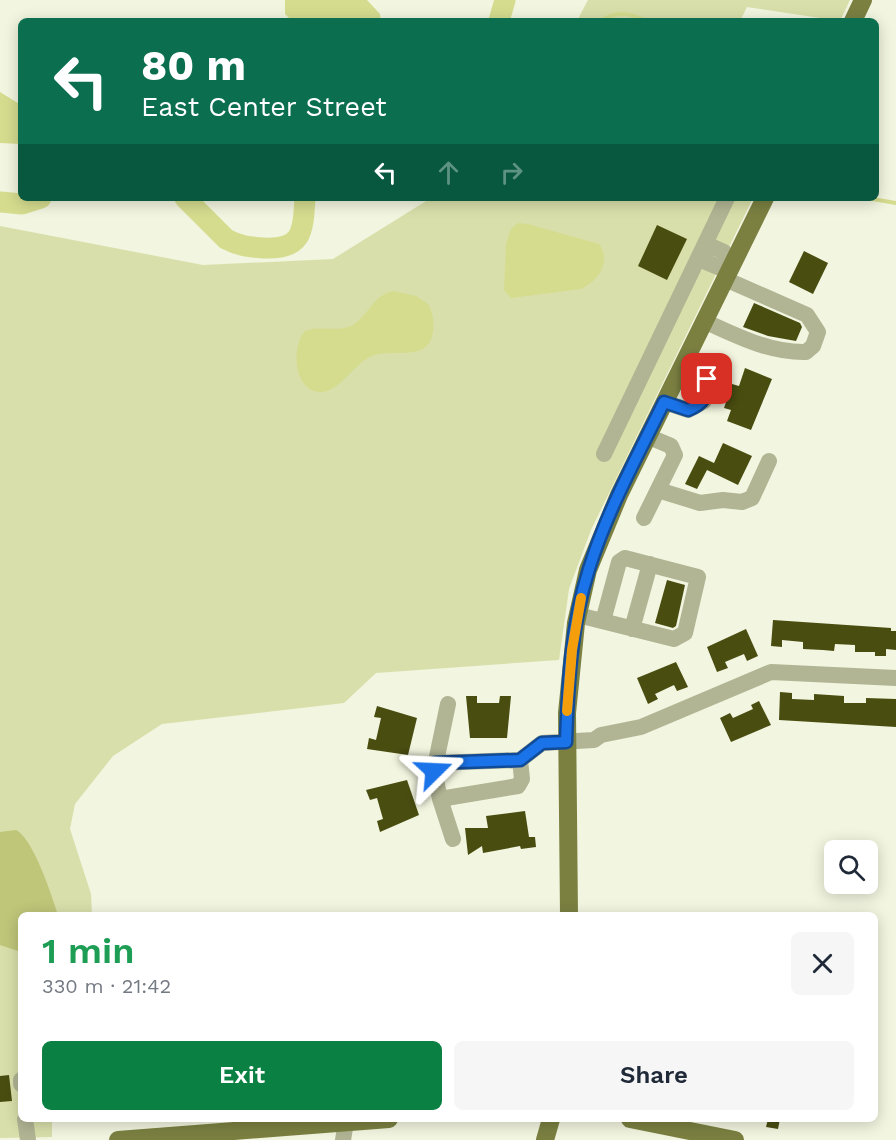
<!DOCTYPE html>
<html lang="en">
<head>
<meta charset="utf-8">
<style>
  body { margin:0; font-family:"Work Sans",sans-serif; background:#f6f6f7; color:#1f2937; height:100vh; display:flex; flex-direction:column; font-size:22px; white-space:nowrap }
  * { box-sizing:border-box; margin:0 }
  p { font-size:20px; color:#747a83 }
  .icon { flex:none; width:33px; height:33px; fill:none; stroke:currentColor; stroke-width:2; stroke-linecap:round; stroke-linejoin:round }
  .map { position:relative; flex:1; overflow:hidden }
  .details { position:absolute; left:18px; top:912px; width:860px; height:210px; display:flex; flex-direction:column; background:#fff; border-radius:9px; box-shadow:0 3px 15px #0003 }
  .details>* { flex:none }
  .hud { position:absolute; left:18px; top:18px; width:861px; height:183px; border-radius:9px; box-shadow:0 3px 15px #0003; background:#0b6e4f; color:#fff; overflow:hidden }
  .tools { position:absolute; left:824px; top:840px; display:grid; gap:12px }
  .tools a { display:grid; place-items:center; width:54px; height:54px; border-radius:9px; background:#fff; box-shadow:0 3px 15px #0003; font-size:30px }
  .pin { position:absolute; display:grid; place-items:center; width:51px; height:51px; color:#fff; margin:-26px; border-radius:12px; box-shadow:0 3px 9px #0006 }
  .me { position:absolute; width:66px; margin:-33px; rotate:69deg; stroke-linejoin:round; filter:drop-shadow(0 0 4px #0008) }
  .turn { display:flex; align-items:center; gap:21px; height:126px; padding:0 24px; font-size:27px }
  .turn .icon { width:78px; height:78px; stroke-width:2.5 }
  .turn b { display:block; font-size:42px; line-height:51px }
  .lanes { display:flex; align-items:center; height:57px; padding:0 24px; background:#0003; justify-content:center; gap:30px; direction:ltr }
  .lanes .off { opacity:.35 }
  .round { display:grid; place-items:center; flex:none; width:63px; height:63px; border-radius:9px; background:#f6f6f7 }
  .summary { display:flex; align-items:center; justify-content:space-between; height:102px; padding:0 24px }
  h1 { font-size:36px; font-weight:600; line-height:45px; color:#1e9e55 }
  .primary-button { display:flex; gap:12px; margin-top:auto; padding:12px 24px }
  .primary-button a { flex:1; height:69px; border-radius:9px; background:#0b8043; color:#fff; font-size:24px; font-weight:600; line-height:69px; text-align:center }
  .primary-button a+a { background:#f6f6f7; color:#1f2937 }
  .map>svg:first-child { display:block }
  .green { fill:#d9dfaa }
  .forest { fill:#bfc679 }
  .water { fill:#d5dc8e }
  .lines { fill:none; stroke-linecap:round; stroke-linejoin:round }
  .stream { stroke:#d5dc8e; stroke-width:4 }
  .river { stroke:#d5dc8e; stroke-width:21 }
  .building { fill:#494d10 }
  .minor { stroke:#b1b594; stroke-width:16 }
  .major { stroke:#7b8041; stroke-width:18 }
  .route-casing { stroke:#114b97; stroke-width:15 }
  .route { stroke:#1a73e8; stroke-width:10 }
  .slow { stroke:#f59e0b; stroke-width:10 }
</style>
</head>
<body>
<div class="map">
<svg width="896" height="1140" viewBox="0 0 896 1140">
  <rect width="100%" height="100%" fill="#f2f5df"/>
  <!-- green -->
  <path class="green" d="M 588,0 L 850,0 L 840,21 L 747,7 L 740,21 L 577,21 Z
    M 431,198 L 753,198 L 591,530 L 569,589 L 559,660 L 376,673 L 344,703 L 162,724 L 113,756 L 75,804 L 70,829 L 91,894 L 92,915 L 21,915 L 21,1119 L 52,1119 L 52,1137 L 0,1138 L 0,226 L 203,265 L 333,259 Z"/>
  <!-- forest -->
  <path class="forest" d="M 16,830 C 33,838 52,896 58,915 L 21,915 L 21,952 L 0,945 L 0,832 Z"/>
  <!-- water -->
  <path class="water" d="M 367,0 L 380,14 L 381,21 L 292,21 L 285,14 L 285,0 Z
    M 0,92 L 21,105 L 21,144 L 0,143 Z
    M 518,223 L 528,224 L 599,244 C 612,262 598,281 581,289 L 511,298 L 504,290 L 506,244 L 511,229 Z
    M 393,291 L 416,296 L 428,304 C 433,312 434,321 433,331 C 429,366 389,345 368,358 C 353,366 338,393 320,392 C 293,390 291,346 305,331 C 319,325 339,333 353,325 C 369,315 372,296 393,291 Z"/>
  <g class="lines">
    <!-- stream -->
    <path class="stream" d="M 601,21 C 617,10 630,13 646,21
      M 867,198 L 896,203"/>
    <!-- river -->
    <path class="river" d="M 499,21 L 505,0
      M 185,198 L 226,239 C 239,246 249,247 263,248 C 302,250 303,233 305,198
      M 0,202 L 22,204 L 41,198"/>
  </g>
  <!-- building -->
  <path class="building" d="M 657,225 L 687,239 L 667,280 L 638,266 Z
    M 804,251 L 828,263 L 813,294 L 789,282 Z
    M 754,303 L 800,323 L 802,327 L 796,341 L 768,336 L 743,327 Z
    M 745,368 L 772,379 L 751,430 L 727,421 L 731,410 L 724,408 L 732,384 L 739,386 Z
    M 723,443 L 752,456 L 738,485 L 707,470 L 697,489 L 685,484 L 699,456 L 714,463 Z
    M 667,580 L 685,585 L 676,626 L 673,628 L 655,623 Z
    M 773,620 L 891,628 L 891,631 L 896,631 L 896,650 L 886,649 L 886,656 L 875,656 L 875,652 L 855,652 L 855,645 L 835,644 L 834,651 L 823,650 L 803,649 L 803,642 L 782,640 L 782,647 L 771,646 Z
    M 746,629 L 758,656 L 747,661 L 744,654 L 725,662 L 728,668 L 717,672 L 707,647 Z
    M 676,662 L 688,687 L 677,691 L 674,685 L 655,694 L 658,699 L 648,704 L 637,678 Z
    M 780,692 L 792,693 L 792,699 L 814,700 L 814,694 L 844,696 L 844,703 L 866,703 L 866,698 L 896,699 L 896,727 L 779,720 Z
    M 466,696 L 477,696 L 477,703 L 499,703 L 500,696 L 511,696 L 507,738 L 470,738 Z
    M 759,701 L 771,725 L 731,742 L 720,718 L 730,713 L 733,718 L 753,709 L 751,705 Z
    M 377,706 L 417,718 L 408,755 L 367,749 L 369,738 L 376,740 L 381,718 L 374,717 Z
    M 407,780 L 419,815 L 380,832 L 377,821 L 383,819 L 377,798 L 370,800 L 366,790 Z
    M 525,811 L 529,837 L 535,837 L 536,847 L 521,849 L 520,846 L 483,853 L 482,846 L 468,855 L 465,828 L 488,828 L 486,816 Z
    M 9,1075 L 12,1101 L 0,1102 L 0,1076 Z
    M 768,1119 L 780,1119 L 778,1129 L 766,1127 Z"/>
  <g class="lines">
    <!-- minor -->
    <path class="minor" d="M 713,247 L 724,252 L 732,265 L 718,267 L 706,262 L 703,251 Z
      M 704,321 C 737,336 770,353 806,352 L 813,346 L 818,332 L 807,315 L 725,279
      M 664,402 L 688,410 L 704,401 C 711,378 702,373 682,366
      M 604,454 L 727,198
      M 658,490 L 700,503 L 723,500 L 742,502 L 752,498 L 769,461
      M 644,518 L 675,455 L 671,446 L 647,436
      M 578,615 L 674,639 L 685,633 L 698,577 L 625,558 L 619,562 L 603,621
      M 632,629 L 650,564
      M 448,704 L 434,771 L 440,799 L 518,786 L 522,779 L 520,760 L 542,743 L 594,740 L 601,735 L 641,727 L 771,672 L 896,678
      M 435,763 L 520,760
      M 440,799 L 453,839
      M 21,1080 L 21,1084
      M 25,1119 L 28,1140
      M 343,1140 L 346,1122"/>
    <!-- major -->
    <path class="major" d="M 853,21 L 863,0
      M 569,915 L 567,713 L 576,623 L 588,570 L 619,495 L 765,198
      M 630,1119 L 735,1140
      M 118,1140 L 389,1119
      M 545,1140 L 551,1119"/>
  </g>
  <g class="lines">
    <!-- route casing -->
    <g class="route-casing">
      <path id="route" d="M 434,771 L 435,763 L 520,760 L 542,743 L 566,742 C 568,684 571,625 589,569 C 607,511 637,457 664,402 L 688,410 C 703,404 709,396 707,379"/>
    </g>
    <!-- route -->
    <use href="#route" class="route"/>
    <!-- slow -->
    <path class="slow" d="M 567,711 L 572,650 L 581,598"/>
  </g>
</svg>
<div class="tools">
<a><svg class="icon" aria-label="search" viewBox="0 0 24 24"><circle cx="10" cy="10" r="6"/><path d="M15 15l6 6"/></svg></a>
</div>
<div class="pin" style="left:707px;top:379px;background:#d93025"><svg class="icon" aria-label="arrive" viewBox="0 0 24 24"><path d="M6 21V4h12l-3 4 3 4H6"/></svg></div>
<svg class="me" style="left:434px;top:771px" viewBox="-20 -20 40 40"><path d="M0-17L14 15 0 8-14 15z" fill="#1a73e8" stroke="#fff" stroke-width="4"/></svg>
<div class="hud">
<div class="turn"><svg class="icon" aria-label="left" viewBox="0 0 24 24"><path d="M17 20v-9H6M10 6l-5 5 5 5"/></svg><div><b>80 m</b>East Center Street</div></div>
<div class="lanes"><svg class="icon" aria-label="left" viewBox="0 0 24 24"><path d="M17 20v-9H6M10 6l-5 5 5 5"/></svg><svg class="icon off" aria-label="ahead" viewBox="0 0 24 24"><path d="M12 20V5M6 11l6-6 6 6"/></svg><svg class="icon off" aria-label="right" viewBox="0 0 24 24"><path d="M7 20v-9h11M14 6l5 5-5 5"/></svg></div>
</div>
<section class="details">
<div class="summary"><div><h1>1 min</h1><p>330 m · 21:42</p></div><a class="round"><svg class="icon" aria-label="close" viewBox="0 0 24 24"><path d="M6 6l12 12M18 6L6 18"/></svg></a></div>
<div class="primary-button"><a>Exit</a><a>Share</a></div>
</section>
</div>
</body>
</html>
